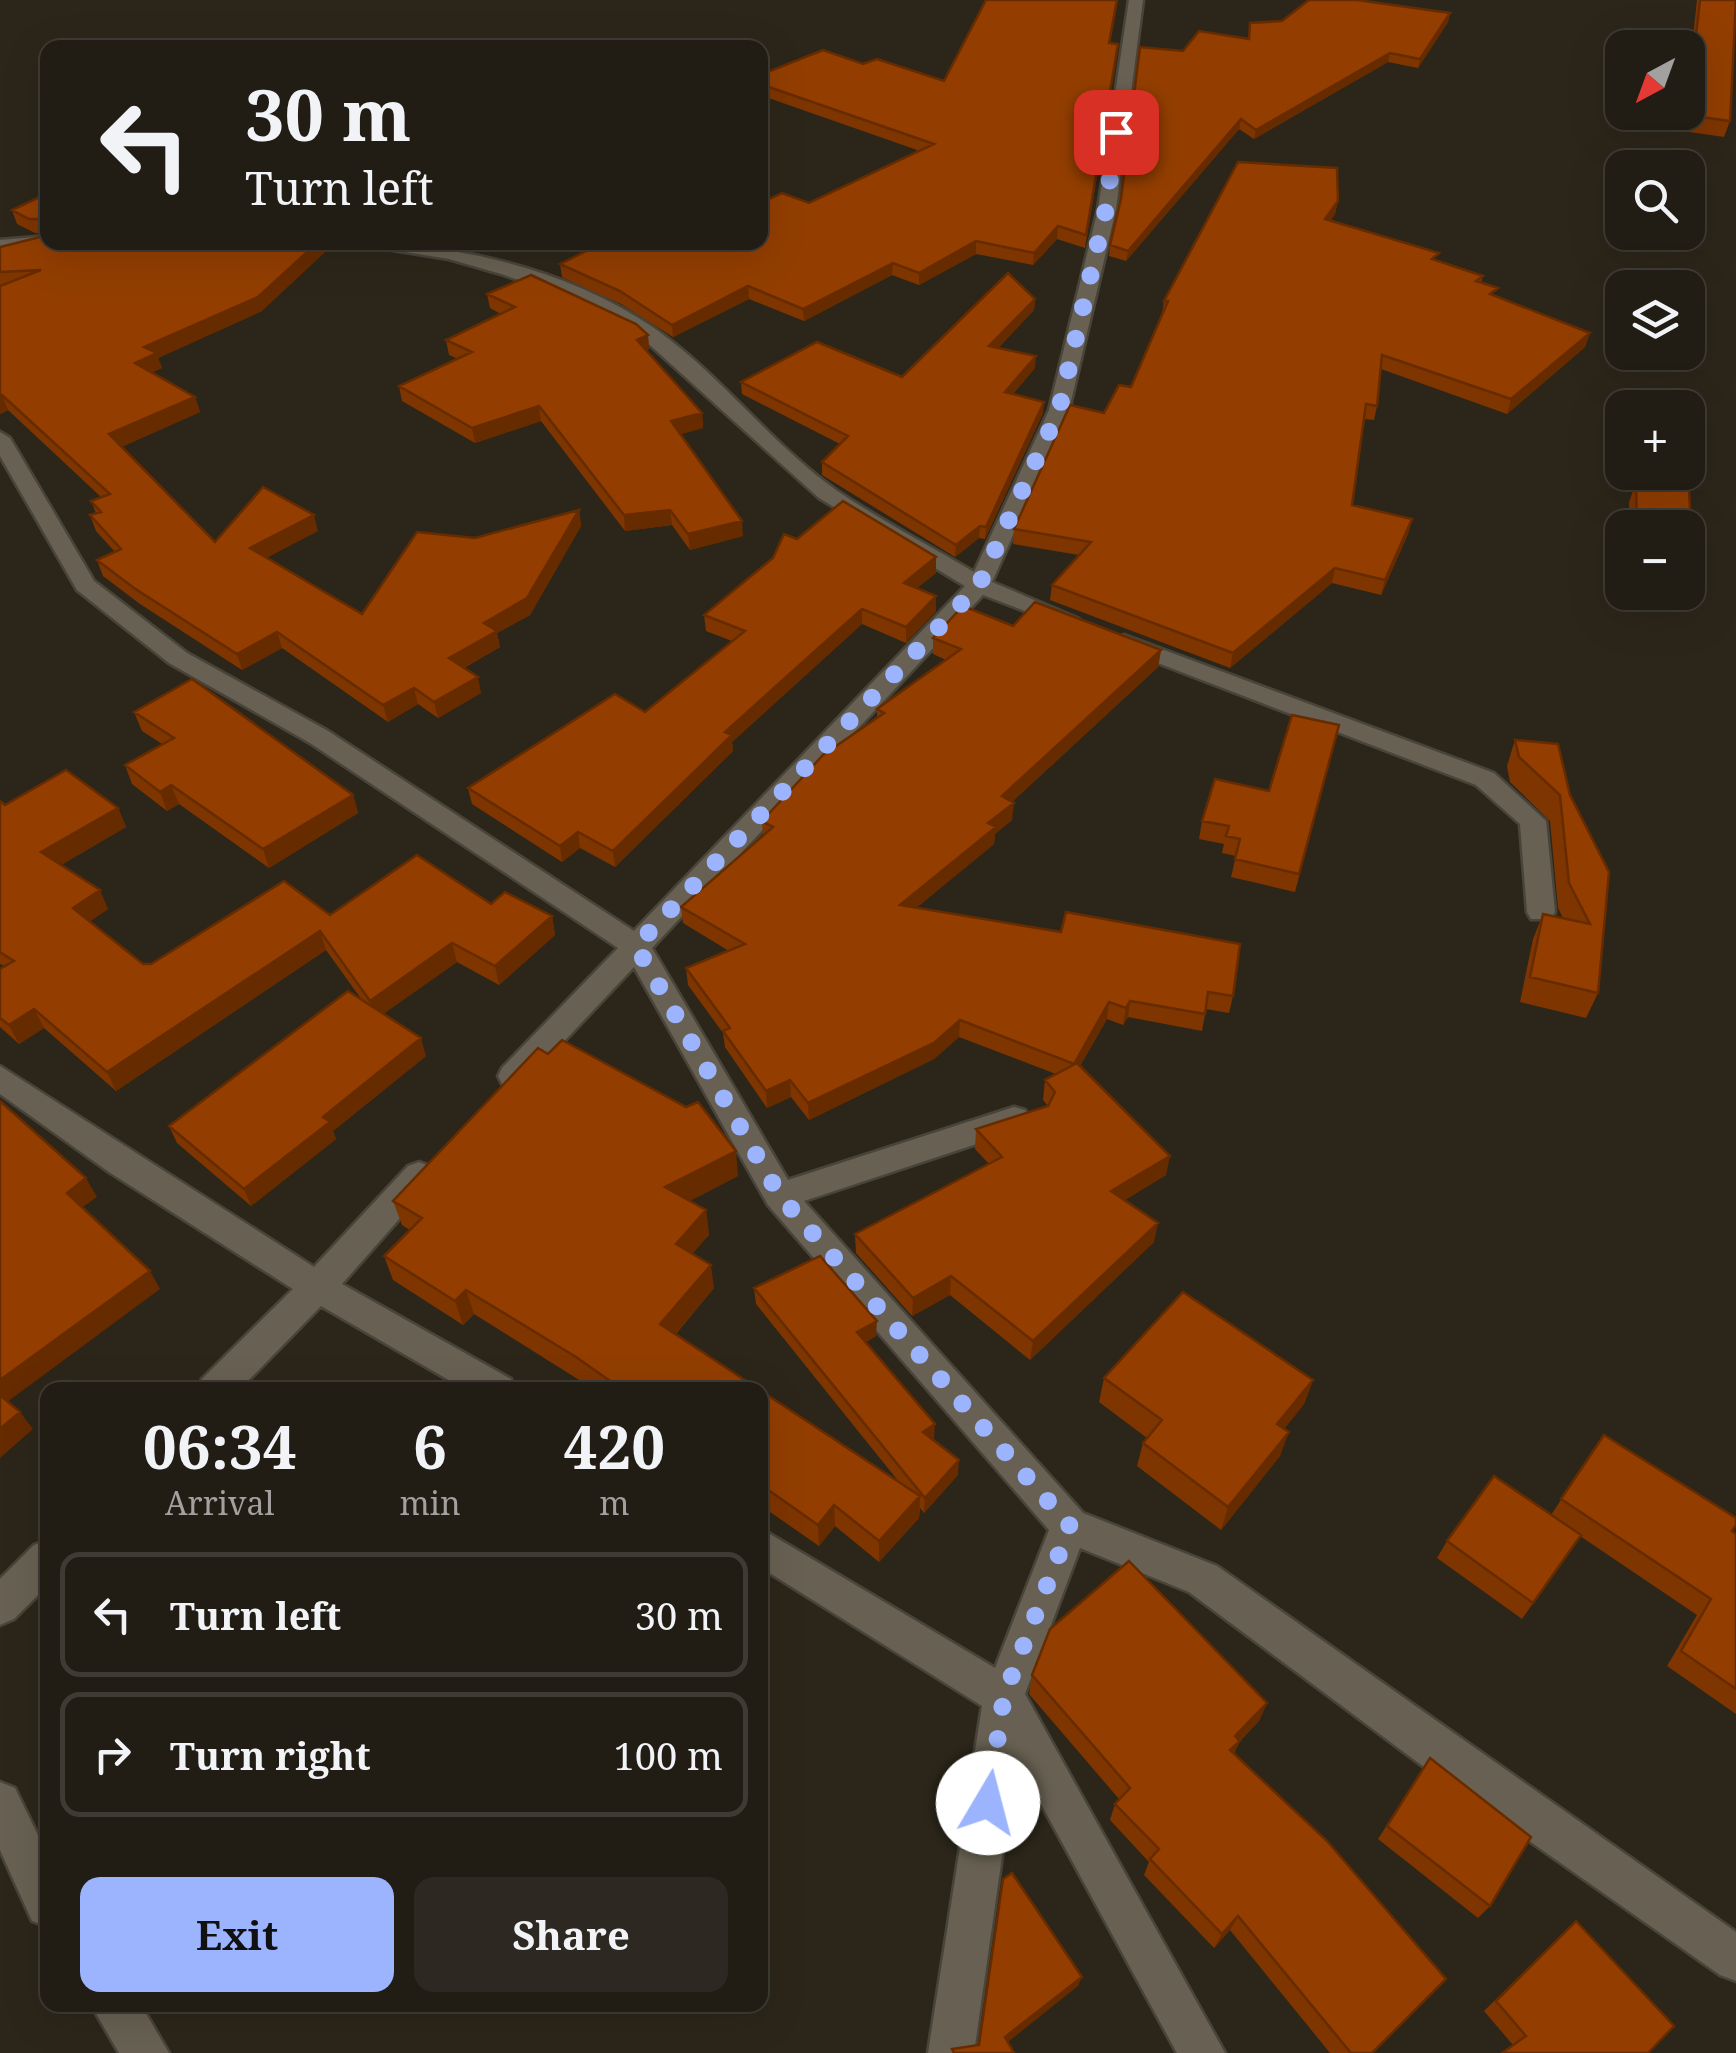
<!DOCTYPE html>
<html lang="en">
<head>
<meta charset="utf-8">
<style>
  body { margin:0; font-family:"Noto Serif",serif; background:#2d2922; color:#f1f3f6; height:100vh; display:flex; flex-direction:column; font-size:38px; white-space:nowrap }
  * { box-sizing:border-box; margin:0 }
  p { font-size:32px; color:#a2a1a0 }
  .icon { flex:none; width:55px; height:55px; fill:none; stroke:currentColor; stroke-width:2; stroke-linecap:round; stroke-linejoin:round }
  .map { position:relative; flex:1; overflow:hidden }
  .panel { position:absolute; left:40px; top:1382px; width:728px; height:630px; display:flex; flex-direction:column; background:#211c14; border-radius:20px; box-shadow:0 10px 40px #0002,0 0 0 2px #3e3a34 }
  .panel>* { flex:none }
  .guide { position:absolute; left:40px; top:40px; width:728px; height:210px; border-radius:20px; box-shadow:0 10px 40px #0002,0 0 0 2px #3e3a34; background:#211c14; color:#f1f3f6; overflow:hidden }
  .needle { width:65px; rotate:221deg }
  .fabs { position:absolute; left:1605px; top:30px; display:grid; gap:20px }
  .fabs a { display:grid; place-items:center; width:100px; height:100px; border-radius:20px; background:#211c14; box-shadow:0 10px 40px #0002,0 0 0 2px #3e3a34; font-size:50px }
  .pin { position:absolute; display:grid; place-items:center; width:85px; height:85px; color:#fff; margin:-42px; border-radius:20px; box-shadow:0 5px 15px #0006 }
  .me { position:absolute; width:110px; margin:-55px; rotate:8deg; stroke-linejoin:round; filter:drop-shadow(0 0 8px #0008) }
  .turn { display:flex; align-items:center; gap:35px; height:210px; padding:0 40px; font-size:45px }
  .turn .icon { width:130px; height:130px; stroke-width:2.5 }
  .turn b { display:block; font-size:70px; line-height:85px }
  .eta { display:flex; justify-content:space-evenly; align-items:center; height:170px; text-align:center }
  .eta b { font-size:60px; font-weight:700; line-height:70px }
  .primary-button { display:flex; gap:20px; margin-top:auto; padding:20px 40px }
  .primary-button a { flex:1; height:115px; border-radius:20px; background:#9bb4fd; color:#111; font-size:40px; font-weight:700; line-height:115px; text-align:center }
  .primary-button a+a { background:#2d2922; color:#f1f3f6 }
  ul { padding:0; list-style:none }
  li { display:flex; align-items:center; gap:30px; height:125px; margin:0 20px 15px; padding:0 20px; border:5px solid #3e3a34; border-radius:20px }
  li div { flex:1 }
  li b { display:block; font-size:38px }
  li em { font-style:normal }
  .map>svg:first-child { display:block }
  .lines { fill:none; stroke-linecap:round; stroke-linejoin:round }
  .minor-casing { stroke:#49443a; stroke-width:5 }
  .minor { fill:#686153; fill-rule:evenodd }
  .wall { fill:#7e3500 }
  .shaded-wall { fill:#672b00 }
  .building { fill:#933e00; stroke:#672b00; stroke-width:2.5 }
  .route { stroke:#9bb4fd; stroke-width:18; stroke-dasharray:0 32.4 }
</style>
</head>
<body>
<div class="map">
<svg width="1736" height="2053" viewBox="0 0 1736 2053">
  <rect width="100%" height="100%" fill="#2c261a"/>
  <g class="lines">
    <!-- minor casing -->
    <g class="minor-casing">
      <path id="minor" d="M 1129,0 L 1143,0 L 1116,209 L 1069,410 L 992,582 L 1079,619 L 1075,624 L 1059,624 L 983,595 L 652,948 L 788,1180 L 1014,1107 L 1025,1110 L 1030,1119 L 1025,1128 L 804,1201 L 1083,1513 L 1217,1566 L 1736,1932 L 1736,1981 L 1720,1975 L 1424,1767 L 1189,1592 L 1080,1548 L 1025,1694 L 1225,2053 L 1177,2053 L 1016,1758 L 974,2053 L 928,2053 L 982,1706 L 760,1567 L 760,1528 L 995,1668 L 1049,1530 L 768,1205 L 634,967 L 524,1084 L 502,1084 L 498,1076 L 502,1068 L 618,948 L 310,743 L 169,663 L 77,590 L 0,456 L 0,432 L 10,438 L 94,581 L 187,653 L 328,731 L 634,931 L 965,586 L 819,498 L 640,336 L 557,293 L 501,274 L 449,259 L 343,242 C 449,242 565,267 654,328 C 720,374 770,443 836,490 C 880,520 928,545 974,572 L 1049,410 L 1098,209 Z
        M 48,236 L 48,242 L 54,245 L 0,250 L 0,240 Z
        M 1124,635 L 1494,773 L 1546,821 L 1555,912 L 1551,919 L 1531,919 L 1527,912 L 1520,824 L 1476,785 L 1116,647 L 1112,642 Z
        M 0,1066 L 314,1267 L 408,1166 L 419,1162 L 430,1166 L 435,1175 L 430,1184 L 342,1284 L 511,1379 L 516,1390 L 466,1390 L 321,1306 L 239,1390 L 197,1390 L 202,1379 L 293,1289 L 109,1172 L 0,1094 Z
        M 48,1540 L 48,1585 L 14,1619 L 0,1625 L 0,1579 L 34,1545 Z
        M 0,1782 L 15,1788 L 48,1856 L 48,1927 L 32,1921 L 0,1850 Z
        M 91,2005 L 141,2005 L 169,2053 L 119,2053 Z"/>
    </g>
    <!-- minor -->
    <use href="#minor" class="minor"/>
  </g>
  <!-- wall -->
  <path class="wall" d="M 1697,0 L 1736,0 L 1730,121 L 1724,137 L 1682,131 L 1684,112 L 1688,112 L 1688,82 Z
    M 1116,10 L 1110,43 L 1117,55 L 1085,248 L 1057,239 L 1033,265 L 976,254 L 919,285 L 892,275 L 804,321 L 749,299 L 673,337 L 621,304 L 562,277 L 560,264 L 767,200 L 809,203 L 920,151 L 760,95 L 760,75 L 863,64 L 944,81 Z
    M 1450,13 L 1448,22 L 1418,68 L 1388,62 L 1254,139 L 1239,129 L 1126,261 L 1109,256 L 1110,245 L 1183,51 L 1248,39 Z
    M 48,193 L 48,233 L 35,233 L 17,224 L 12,210 Z
    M 1338,201 L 1335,214 L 1331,220 L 1437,261 L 1483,276 L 1481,282 L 1495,296 L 1590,333 L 1585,347 L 1507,414 L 1381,369 L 1377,406 L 1374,420 L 1364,419 L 1352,505 L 1412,519 L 1408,534 L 1381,595 L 1332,583 L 1230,668 L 1050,600 L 1052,585 L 1079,555 L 1013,544 L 1014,529 L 1104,413 L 1131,387 L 1162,314 L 1164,301 Z
    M 0,247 L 262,311 L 158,358 L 162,368 L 152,372 L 195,397 L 200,412 L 121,447 L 215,542 L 318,531 L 267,557 L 362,614 L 475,538 L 579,510 L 581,526 L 530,615 L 497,633 L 500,647 L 464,668 L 481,693 L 438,718 L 418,704 L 388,722 L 282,648 L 242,670 L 140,604 L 103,576 L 97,560 L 115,552 L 96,531 L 90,515 L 96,513 L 91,501 L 101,497 L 8,410 L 0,414 Z
    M 487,294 L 648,335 L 649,349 L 647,351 L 702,413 L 703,428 L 681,434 L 743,536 L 690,550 L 672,525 L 625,531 L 541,421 L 475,443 L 402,401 L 399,386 L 458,359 L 449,355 L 446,340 L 501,314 L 490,308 Z
    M 1035,299 L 1034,310 L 998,348 L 1035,368 L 1013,394 L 1043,413 L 985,539 L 979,538 L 955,557 L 822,475 L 822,462 L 840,444 L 742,394 L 741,382 L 902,377 Z
    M 1636,483 L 1689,490 L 1692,543 L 1688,554 L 1688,528 L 1629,528 L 1629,502 Z
    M 797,539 L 936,573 L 917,588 L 936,596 L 936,611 L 906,643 L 862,624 L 732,742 L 733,751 L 615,867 L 580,848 L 562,862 L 472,804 L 468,788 L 645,712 L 732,641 L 706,631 L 704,615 Z
    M 1013,626 L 1161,650 L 1158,667 L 1012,802 L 1012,820 L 995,834 L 994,844 L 916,908 L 1233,996 L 1229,1013 L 1206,1009 L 1202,1031 L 1128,1017 L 1123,1025 L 1107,1019 L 1080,1066 L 1166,1175 L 1125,1200 L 1154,1242 L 1030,1360 L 950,1295 L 912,1316 L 856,1253 L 855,1234 L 989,1164 L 975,1149 L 976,1129 L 1048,1106 L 1043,1100 L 1045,1080 L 1056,1074 L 959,1037 L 934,1059 L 809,1120 L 791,1097 L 767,1108 L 725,1047 L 723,1033 L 688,985 L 686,968 L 729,951 L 683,923 L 681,907 L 763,836 L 762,821 L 877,718 L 877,709 L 946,660 L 933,654 L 933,638 Z
    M 134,712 L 353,795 L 358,813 L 269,868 L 179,804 L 167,811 L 132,784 L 125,765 L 162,744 L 142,731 Z
    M 1339,725 L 1295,892 L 1231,877 L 1236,856 L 1222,853 L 1224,844 L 1199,839 L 1202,821 L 1269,791 Z
    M 1515,740 L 1570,795 L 1609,872 L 1598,993 L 1586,1018 L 1520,1002 L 1533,939 L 1543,914 L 1563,918 L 1558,908 L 1550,821 L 1510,782 L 1507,766 Z
    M 0,801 L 5,805 L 118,808 L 126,827 L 61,865 L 108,909 L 90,921 L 143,964 L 151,964 L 330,915 L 491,904 L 552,916 L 555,935 L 499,985 L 457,962 L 383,1014 L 426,1056 L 333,1131 L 336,1139 L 251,1206 L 177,1143 L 169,1126 L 362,1000 L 326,950 L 116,1091 L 44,1028 L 19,1044 L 0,1027 L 0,969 L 4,966 L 0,964 Z
    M 738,1176 L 689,1201 L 706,1210 L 709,1235 L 692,1253 L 714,1288 L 676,1334 L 899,1482 L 756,1304 L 754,1288 L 876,1336 L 866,1342 L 958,1475 L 924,1513 L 920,1508 L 919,1518 L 879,1562 L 835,1526 L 819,1546 L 760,1505 L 760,1390 L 595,1390 L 474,1314 L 463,1325 L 393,1280 L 384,1256 L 410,1230 L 402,1225 L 393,1201 Z
    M 1104,1378 L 1313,1380 L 1304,1404 L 1284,1429 L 1280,1456 L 1221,1530 L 1137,1466 L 1143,1443 L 1147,1438 L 1099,1402 Z
    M 1604,1435 L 1736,1534 L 1736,1714 L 1667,1666 L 1697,1615 L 1580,1536 L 1522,1619 L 1437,1558 L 1447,1541 L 1551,1515 Z
    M 1032,1675 L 1267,1703 L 1259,1721 L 1240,1741 L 1234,1754 L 1372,2053 L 1330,2053 L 1230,1930 L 1214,1948 L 1144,1875 L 1149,1862 L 1110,1820 L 1115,1804 L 1119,1799 L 1029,1694 Z
    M 1430,1758 L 1490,1906 L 1478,1918 L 1378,1839 Z
    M 1564,1932 L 1648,2053 L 1513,2045 L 1484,2011 Z"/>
  <!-- shaded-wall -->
  <path class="shaded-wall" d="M 1450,13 L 1448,22 L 1418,68 L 1420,59 Z
    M 1390,53 L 1388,62 L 1254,139 L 1256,130 Z
    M 1241,119 L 1239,129 L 1126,261 L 1128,251 Z
    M 1338,201 L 1335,214 L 1323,232 L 1325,219 Z
    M 1058,226 L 1057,239 L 1033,265 L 1034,253 Z
    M 976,241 L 976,254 L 919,285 L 919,273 Z
    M 318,242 L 336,242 L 262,311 L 158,358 L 162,368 L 140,378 L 135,363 L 144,347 Z
    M 893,263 L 892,275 L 804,321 L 803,309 Z
    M 748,286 L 749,299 L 673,337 L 672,325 Z
    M 1035,299 L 1034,310 L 989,358 L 989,346 Z
    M 1590,333 L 1585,347 L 1507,414 L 1511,399 Z
    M 648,335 L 649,349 L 639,355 L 637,340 Z
    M 1036,356 L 1035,368 L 1004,404 L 1005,392 Z
    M 2,395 L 8,410 L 0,414 L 0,396 Z
    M 195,397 L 200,412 L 115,450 L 109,434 Z
    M 1044,402 L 1043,413 L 985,539 L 986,527 Z
    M 539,406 L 541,421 L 475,443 L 472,428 Z
    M 702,413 L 703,428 L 673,436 L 671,421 Z
    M 579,510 L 581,526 L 530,615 L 497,633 L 500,647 L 452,674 L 449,658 L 484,623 Z
    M 670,510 L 672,525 L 625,531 L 624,515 Z
    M 314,515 L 318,531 L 255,564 L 250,548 Z
    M 1412,519 L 1408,534 L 1381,595 L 1385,580 Z
    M 742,521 L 743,536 L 690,550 L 688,534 Z
    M 980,526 L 979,538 L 955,557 L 956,545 Z
    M 936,557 L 936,573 L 904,598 L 904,583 Z
    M 1335,568 L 1332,583 L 1230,668 L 1233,653 Z
    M 936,596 L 936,611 L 906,643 L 906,627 Z
    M 862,609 L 862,624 L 732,742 L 733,751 L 615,867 L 613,851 L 725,732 Z
    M 277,632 L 282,648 L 242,670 L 237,654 Z
    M 1161,650 L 1158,667 L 1000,813 L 1002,796 Z
    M 478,677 L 481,693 L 438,718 L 434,702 Z
    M 414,688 L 418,704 L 388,722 L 383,705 Z
    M 171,785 L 179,804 L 167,811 L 160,792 Z
    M 353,795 L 358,813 L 269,868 L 263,849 Z
    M 1014,803 L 1012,820 L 995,834 L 994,844 L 899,922 L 900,905 L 988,823 Z
    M 118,808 L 126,827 L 50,871 L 41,852 Z
    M 578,832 L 580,848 L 562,862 L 560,846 Z
    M 100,890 L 108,909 L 82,927 L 73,908 Z
    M 552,916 L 555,935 L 499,985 L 495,966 Z
    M 320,931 L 326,950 L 116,1091 L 107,1072 Z
    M 452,943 L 457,962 L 376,1019 L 370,1001 Z
    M 1130,1001 L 1128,1017 L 1123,1025 L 1126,1008 Z
    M 1109,1002 L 1107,1019 L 1072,1080 L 1074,1064 Z
    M 34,1009 L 44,1028 L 19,1044 L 9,1025 Z
    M 960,1020 L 959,1037 L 934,1059 L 809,1120 L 808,1103 Z
    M 421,1038 L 426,1056 L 333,1131 L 336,1139 L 251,1206 L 244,1189 L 323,1117 Z
    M 790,1080 L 791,1097 L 767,1108 L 766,1091 Z
    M 736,1151 L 738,1176 L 669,1212 L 665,1187 Z
    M 1170,1156 L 1166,1175 L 1108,1210 L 1111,1191 Z
    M 86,1178 L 97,1197 L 77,1211 L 67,1193 Z
    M 706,1210 L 709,1235 L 680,1268 L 676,1244 Z
    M 1158,1223 L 1154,1242 L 1030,1360 L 1033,1341 Z
    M 711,1265 L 714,1288 L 664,1347 L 660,1324 Z
    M 150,1271 L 160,1289 L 3,1405 L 0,1400 L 0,1380 Z
    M 951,1276 L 950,1295 L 912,1316 L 913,1298 Z
    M 466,1290 L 474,1314 L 463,1325 L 455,1301 Z
    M 877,1321 L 876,1336 L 857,1347 L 857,1332 Z
    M 1313,1380 L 1304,1404 L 1268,1448 L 1277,1424 Z
    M 20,1412 L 33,1429 L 0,1458 L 0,1429 Z
    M 935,1424 L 934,1439 L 922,1447 L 923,1432 Z
    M 1289,1432 L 1280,1456 L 1221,1530 L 1228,1507 Z
    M 959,1460 L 958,1475 L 924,1513 L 925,1498 Z
    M 920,1496 L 919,1518 L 879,1562 L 879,1541 Z
    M 834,1505 L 835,1526 L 819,1546 L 818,1525 Z
    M 1267,1703 L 1259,1721 L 1236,1744 L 1240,1741 L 1232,1758 L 1223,1767 L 1235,1736 Z
    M 1238,1916 L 1230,1930 L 1214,1948 L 1222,1934 Z
    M 1082,1977 L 1078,1986 L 1003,2046 L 1005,2037 Z"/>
  <!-- building -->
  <path class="building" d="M 986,0 L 1117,0 L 1109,43 L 1118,44 L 1086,235 L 1058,226 L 1034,253 L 976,241 L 919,273 L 893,263 L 803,309 L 748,286 L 672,325 L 620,291 L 560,264 L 604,242 L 760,242 L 760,197 L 767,200 L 782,193 L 809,203 L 934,144 L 760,84 L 760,75 L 823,50 L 863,64 L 877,59 L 944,81 Z
    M 1309,0 L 1357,0 L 1450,13 L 1420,59 L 1390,53 L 1256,130 L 1241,119 L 1128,251 L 1110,245 L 1121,199 L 1140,47 L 1183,51 L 1199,31 L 1249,39 L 1250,23 L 1282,21 Z
    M 1700,0 L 1736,0 L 1730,121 L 1687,115 Z
    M 1238,162 L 1337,168 L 1338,201 L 1325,219 L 1439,253 L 1432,259 L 1483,276 L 1476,281 L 1498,288 L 1490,294 L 1590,333 L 1511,399 L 1382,355 L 1377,406 L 1366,404 L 1352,505 L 1412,519 L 1385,580 L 1335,568 L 1233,653 L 1052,585 L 1091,542 L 1014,529 L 1070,405 L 1104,413 L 1119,385 L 1131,387 L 1168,301 L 1164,301 Z
    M 48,193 L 48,222 L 46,219 L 29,219 L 12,210 Z
    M 48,235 L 48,242 L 318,242 L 258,297 L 144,347 L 157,353 L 135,363 L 195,397 L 109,434 L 215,542 L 263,487 L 314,515 L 250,548 L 362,614 L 417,532 L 475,538 L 579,510 L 527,598 L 484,623 L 497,631 L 449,658 L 478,677 L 434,702 L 414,688 L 383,705 L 277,632 L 237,654 L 134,588 L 97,560 L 121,549 L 90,515 L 101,512 L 91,501 L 110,494 L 2,395 L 0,396 L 0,286 L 41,270 L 0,272 L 0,247 Z
    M 1008,273 L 1035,299 L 989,346 L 1036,356 L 1005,392 L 1044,402 L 986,527 L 980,526 L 956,545 L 822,462 L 848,436 L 741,382 L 817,342 L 902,377 Z
    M 531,275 L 636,324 L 648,335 L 637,340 L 702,413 L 671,421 L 742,521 L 688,534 L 670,510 L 624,515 L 539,406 L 472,428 L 399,386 L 472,352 L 446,340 L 515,307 L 487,294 Z
    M 1636,483 L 1689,490 L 1692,543 L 1688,542 L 1688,528 L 1637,528 Z
    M 843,501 L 936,557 L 904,583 L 936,596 L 906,627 L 862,609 L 725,732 L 732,735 L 613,851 L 578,832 L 560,846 L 468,788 L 615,694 L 645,712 L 745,631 L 704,615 L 773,558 L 784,534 L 797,539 Z
    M 1035,602 L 1161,650 L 1002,796 L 1014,803 L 988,823 L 996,827 L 900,905 L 1061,932 L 1066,912 L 1240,944 L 1233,996 L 1208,992 L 1205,1014 L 1130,1001 L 1126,1008 L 1109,1002 L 1074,1064 L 960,1020 L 934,1043 L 808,1103 L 790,1080 L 766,1091 L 723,1031 L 730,1028 L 686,968 L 745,944 L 681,907 L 773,827 L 762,821 L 823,755 L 884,713 L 877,709 L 961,649 L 933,638 L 963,606 L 1013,626 Z
    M 192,679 L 353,795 L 263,849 L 171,785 L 160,792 L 125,765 L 174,738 L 134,712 Z
    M 1292,715 L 1339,725 L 1299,874 L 1235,859 L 1240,839 L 1226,836 L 1229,826 L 1202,821 L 1215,779 L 1269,791 Z
    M 1515,740 L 1558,744 L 1570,795 L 1609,872 L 1598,993 L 1530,977 L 1543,914 L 1590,924 L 1569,883 L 1560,795 L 1519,757 Z
    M 66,770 L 118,808 L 41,852 L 100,890 L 73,908 L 143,964 L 151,964 L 284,881 L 330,915 L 417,855 L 491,904 L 505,892 L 552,916 L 495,966 L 452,943 L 370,1001 L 320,931 L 107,1072 L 34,1009 L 9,1025 L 0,1018 L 0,969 L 14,961 L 0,952 L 0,801 L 5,805 Z
    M 348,991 L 421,1038 L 323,1117 L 330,1122 L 244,1189 L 169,1126 Z
    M 562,1040 L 686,1107 L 698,1102 L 736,1151 L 665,1187 L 706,1210 L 676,1244 L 711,1265 L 660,1324 L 920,1496 L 879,1541 L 834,1505 L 818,1525 L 760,1484 L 760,1390 L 623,1390 L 576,1357 L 466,1290 L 455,1301 L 384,1256 L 422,1218 L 393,1201 L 538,1048 L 548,1054 Z
    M 1077,1063 L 1170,1156 L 1111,1191 L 1158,1223 L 1033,1341 L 951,1276 L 913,1298 L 855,1234 L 1002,1157 L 976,1129 L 1048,1106 L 1055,1092 L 1045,1080 Z
    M 0,1101 L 86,1178 L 67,1193 L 150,1271 L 0,1380 Z
    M 820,1256 L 877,1321 L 857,1332 L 935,1424 L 923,1432 L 959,1460 L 925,1498 L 754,1288 Z
    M 1183,1292 L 1313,1380 L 1277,1424 L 1289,1432 L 1228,1507 L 1143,1443 L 1162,1420 L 1104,1378 Z
    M 0,1395 L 20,1412 L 0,1429 Z
    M 1604,1435 L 1736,1518 L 1736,1525 L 1732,1531 L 1736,1534 L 1736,1689 L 1681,1651 L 1711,1599 L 1561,1499 Z
    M 1494,1476 L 1581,1535 L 1533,1603 L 1447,1541 Z
    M 1129,1561 L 1267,1703 L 1235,1736 L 1240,1741 L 1230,1750 L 1327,1841 L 1446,1979 L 1372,2053 L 1351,2053 L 1238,1916 L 1222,1934 L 1150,1859 L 1159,1849 L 1115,1804 L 1130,1788 L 1032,1675 L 1050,1629 Z
    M 1430,1758 L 1531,1837 L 1490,1906 L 1387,1826 Z
    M 1012,1873 L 1082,1977 L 1005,2037 L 1014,2053 L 954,2053 L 952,2049 L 979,2045 L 1003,1879 Z
    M 1576,1921 L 1674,2026 L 1648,2053 L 1502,2053 L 1526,2036 L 1496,2001 Z"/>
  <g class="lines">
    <!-- route -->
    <path class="route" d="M 988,1803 L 1004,1696 L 1070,1526 L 780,1196 L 636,946 L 979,585 L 1059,410 L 1106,209 L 1116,132"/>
  </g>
</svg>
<div class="fabs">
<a><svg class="needle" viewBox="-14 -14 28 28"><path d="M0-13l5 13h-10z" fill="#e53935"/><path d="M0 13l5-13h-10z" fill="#a2a1a0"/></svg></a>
<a><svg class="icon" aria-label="search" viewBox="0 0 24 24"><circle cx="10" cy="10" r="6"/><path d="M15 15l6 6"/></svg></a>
<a><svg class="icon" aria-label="layers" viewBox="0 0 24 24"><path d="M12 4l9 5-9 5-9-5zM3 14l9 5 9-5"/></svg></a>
<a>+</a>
<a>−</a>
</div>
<div class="pin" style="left:1116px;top:132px;background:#d93025"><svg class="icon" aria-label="arrive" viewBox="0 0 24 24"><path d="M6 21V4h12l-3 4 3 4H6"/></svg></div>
<svg class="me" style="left:988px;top:1803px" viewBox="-20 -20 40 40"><circle r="19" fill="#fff"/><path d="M0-13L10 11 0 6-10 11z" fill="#9bb4fd"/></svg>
<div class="guide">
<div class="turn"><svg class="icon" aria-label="left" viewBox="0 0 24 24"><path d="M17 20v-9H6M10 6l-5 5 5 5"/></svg><div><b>30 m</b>Turn left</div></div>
</div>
<section class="panel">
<div class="eta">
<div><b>06:34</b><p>Arrival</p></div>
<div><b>6</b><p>min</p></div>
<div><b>420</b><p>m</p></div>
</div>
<ul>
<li><svg class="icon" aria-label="left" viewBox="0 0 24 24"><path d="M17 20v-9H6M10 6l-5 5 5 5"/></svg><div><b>Turn left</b></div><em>30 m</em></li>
<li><svg class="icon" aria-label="right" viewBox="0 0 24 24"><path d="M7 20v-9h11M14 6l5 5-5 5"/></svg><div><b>Turn right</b></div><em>100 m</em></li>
</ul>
<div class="primary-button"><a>Exit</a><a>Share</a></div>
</section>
</div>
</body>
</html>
